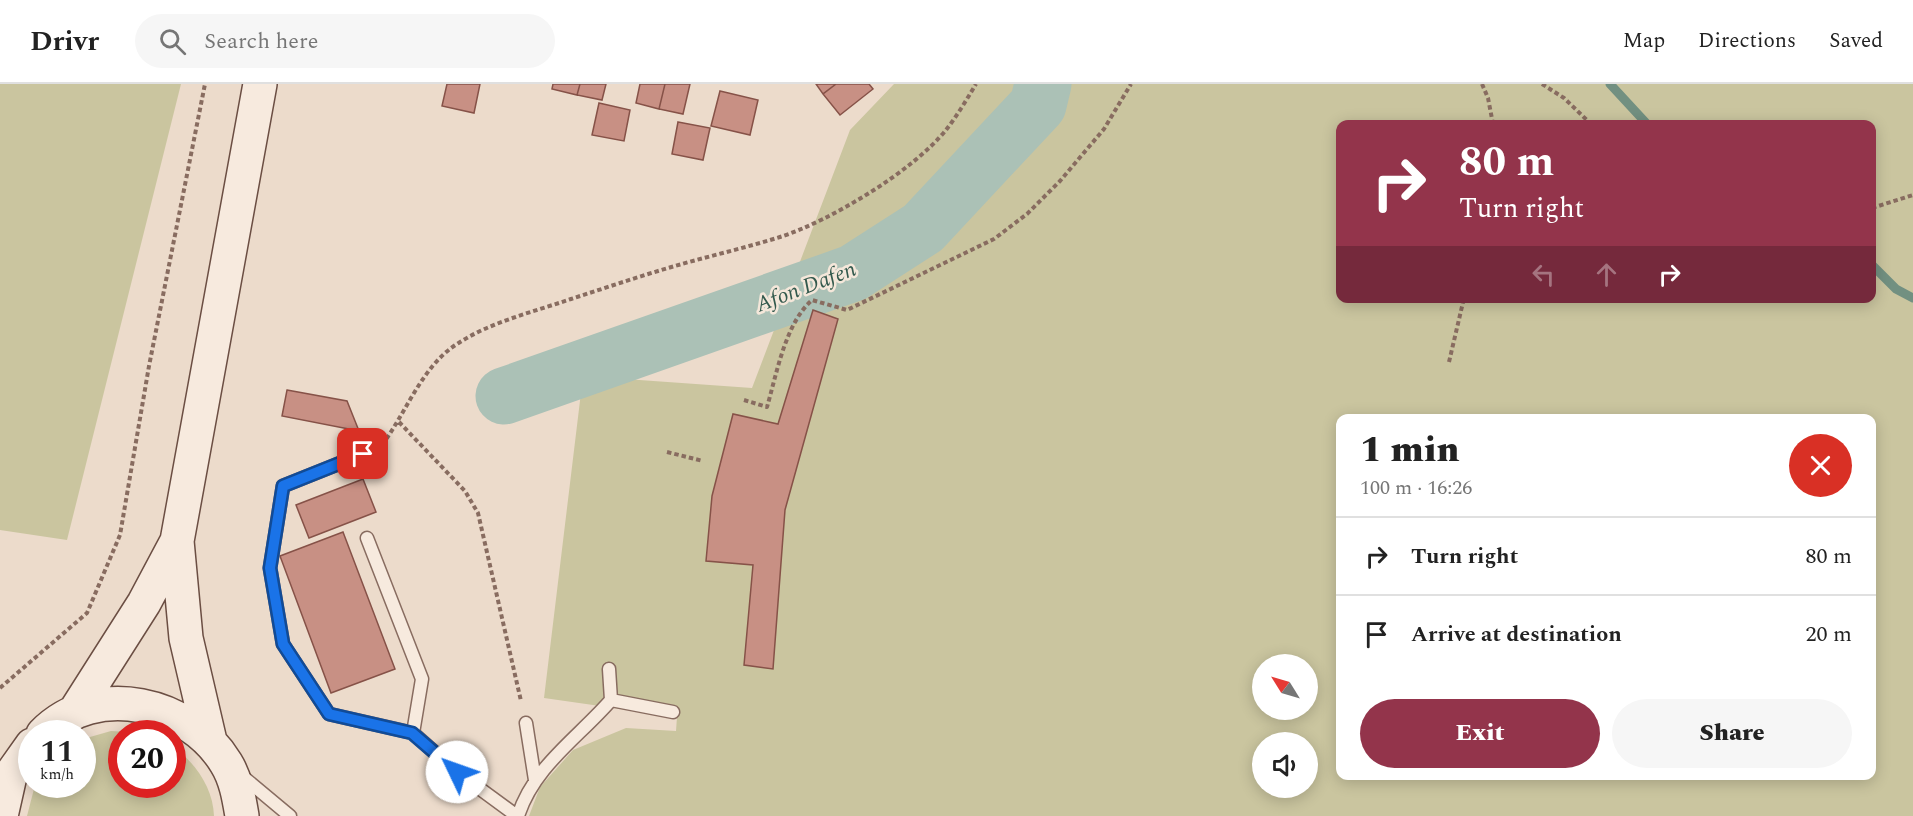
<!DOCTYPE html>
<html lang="en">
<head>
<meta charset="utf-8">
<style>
  body { margin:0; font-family:Spectral,serif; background:#f6f6f6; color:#222; height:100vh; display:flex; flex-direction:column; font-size:22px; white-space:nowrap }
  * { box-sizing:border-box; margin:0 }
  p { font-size:20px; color:#767676 }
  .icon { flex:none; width:33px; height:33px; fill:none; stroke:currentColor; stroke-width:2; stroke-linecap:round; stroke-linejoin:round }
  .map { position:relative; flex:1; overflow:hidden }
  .panel { position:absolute; left:1336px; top:330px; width:540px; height:366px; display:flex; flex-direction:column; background:#fff; border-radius:12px; box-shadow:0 3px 15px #0003 }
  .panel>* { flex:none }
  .guide { position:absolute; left:1336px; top:36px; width:540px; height:183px; border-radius:12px; box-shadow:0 3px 15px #0003; background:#93344b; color:#fff; overflow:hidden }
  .needle { width:39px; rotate:307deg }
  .buttons { position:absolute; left:1252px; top:570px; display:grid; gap:12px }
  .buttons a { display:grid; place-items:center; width:66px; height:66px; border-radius:50%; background:#fff; box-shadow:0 3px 15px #0003; font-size:30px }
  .speed { position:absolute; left:18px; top:636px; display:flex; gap:12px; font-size:30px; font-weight:700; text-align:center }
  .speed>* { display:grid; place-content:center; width:78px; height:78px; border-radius:50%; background:#fff; box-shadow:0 3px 15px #0003; line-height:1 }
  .speed small { font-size:15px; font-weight:400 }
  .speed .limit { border:9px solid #d22; background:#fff; color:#111 }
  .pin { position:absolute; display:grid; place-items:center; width:51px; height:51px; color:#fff; margin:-26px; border-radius:12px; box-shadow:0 3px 9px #0006 }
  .me { position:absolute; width:66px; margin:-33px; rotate:312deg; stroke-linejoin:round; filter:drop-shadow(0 0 4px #0008) }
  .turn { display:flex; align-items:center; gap:21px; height:126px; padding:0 24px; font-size:27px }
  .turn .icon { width:78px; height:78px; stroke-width:2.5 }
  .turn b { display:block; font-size:42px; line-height:51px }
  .lanes { display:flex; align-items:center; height:57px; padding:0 24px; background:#0003; justify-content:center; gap:30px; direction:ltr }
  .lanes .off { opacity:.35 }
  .round { display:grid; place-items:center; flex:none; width:63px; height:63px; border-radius:32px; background:#f6f6f6 }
  .headline { display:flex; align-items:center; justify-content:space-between; height:102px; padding:0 24px }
  h1 { font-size:36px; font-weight:800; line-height:45px }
  .primary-button { display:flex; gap:12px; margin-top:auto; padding:12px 24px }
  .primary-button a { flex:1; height:69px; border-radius:36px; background:#93344b; color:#fff; font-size:24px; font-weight:800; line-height:69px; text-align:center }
  .primary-button a+a { background:#f6f6f6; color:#222 }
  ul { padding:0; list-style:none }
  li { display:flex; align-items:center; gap:18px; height:78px; padding:0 24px; border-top:2px solid #e0e0e0 }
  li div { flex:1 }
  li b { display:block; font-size:22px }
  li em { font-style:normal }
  header { display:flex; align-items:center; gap:36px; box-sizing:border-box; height:84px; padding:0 30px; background:#fff; border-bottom:2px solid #e0e0e0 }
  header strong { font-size:28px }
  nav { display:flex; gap:33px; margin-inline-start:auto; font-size:21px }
  .search { width:420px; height:54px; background:#f6f6f6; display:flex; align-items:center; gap:15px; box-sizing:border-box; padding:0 21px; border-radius:33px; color:#767676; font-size:22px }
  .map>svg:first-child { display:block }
  .green { fill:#cac59f; fill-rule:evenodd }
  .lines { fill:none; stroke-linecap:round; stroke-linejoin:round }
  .stream { stroke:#729081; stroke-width:9 }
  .river { stroke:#abc1b6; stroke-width:57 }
  .building { fill:#c89084; stroke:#865248; stroke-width:1.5 }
  .lane-casing { stroke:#886c60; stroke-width:15 }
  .secondary-casing { stroke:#6b4e43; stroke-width:36 }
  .path { stroke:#886c60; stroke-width:4; stroke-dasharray:4.5 3; stroke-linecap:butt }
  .lane { stroke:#f7eade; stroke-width:12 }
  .secondary { stroke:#f7eade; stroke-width:33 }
  .route-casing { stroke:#114b97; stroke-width:15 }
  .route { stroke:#1a73e8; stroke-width:10 }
  .labels { text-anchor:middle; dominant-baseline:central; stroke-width:5; stroke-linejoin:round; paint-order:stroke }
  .water-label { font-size:22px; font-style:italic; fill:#33594d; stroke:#f4e7da }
</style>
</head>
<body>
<header>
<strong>Drivr</strong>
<div class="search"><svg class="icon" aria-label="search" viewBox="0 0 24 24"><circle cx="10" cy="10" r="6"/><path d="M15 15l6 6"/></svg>Search here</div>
<nav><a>Map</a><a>Directions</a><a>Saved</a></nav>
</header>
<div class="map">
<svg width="1913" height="732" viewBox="0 0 1913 732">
  <rect width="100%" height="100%" fill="#ecdbcb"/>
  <!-- green -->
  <path class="green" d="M 0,0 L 181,0 L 67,456 L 0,446 Z
    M 894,0 L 1913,0 L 1913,732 L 529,732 L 540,703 L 573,666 L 626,644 L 676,647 L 677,633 L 544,614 L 583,292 L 752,304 L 850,46 ZM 1341,40 L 1872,40 L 1872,214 L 1341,214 ZM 1341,334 L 1872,334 L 1872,692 L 1341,692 ZM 1263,580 L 1308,580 L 1308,626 L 1263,626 ZM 1263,658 L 1308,658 L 1308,704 L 1263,704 Z
    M 111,647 L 144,649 L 122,650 L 122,700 L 172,700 L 173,662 C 195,679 213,703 214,732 L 27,732 L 35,701 L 82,700 L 83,655 Z"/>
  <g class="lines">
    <!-- stream -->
    <path class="stream" d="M 1610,0 L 1647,40
      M 1872,181 L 1896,205 L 1913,214"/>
    <!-- river -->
    <path class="river" d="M 504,312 L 853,189 L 923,144 L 1038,21 L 1043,0"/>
  </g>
  <!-- building -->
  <path class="building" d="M 447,0 L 480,0 L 474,29 L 442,22 Z
    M 553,0 L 580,0 L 577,11 L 552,5 Z
    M 580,0 L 606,0 L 602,16 L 577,11 Z
    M 640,0 L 665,0 L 659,25 L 636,19 Z
    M 665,0 L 690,0 L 683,30 L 659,25 Z
    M 816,0 L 836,0 L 823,10 Z
    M 836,0 L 869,0 L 873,5 L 840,31 L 823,10 Z
    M 720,7 L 758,16 L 750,51 L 711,42 Z
    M 599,19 L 630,26 L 624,57 L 592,51 Z
    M 678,38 L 710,44 L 703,76 L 672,70 Z
    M 813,226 L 838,235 L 785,426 L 773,585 L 744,581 L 753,481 L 706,477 L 712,412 L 733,330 L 778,340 Z
    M 287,306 L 347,317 L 359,347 L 282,332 Z
    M 363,395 L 376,428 L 309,454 L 296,421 Z
    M 343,448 L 395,585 L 331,609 L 280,472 Z"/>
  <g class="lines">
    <!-- lane casing -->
    <g class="lane-casing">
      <path id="lane" d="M 363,370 L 283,402 L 270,484 L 283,560 L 329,630 L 413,649
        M 367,454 L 422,595 L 413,649 L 457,688 L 517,732
        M 611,616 L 673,628
        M 526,639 L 535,696
        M 242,692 L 290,732
        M 518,732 C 534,682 578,654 611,616 L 609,585"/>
    </g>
    <!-- secondary casing -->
    <g class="secondary-casing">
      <path id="secondary" d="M 74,629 L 144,519 L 177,457
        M 43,650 C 96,596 190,619 226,679 C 236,695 239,714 242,732
        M 210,657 L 186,554 L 177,457 L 260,0
        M 1,732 L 10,692 L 32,661"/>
    </g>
    <!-- path -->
    <path class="path" d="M 1482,0 L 1488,14 L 1493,40
      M 1542,0 L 1564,14 L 1591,40
      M 1872,124 L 1913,111
      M 1449,278 L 1464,214
      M 744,316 L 767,323 C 777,289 785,240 812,216 L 847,226 L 994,155 L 1027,130 L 1060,97 L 1104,45 L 1131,0
      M 399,338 L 465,407 L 478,429 L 521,617
      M 382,361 C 406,329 422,282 457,260 C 490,238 533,228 571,215 C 605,204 640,192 675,182 C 709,172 745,164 780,153 C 830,137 913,87 946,46 C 957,32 967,15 976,0
      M 667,368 L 703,377
      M 0,604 L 87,529 L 120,451 L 149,282 L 205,0"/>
    <!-- lane -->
    <use href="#lane" class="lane"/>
    <!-- secondary -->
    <use href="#secondary" class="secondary"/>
  </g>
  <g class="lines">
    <!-- route casing -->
    <g class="route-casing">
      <path id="route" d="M 363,370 L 283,402 L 270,484 L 283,560 L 329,630 L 412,649 L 457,688"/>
    </g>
    <!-- route -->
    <use href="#route" class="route"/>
  </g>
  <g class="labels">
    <!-- water labels -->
    <g class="water-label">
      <text transform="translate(806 203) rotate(-21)">Afon Dafen</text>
    </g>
  </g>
</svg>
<div class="buttons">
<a><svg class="needle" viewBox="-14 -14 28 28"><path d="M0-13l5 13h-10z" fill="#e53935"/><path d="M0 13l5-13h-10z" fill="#767676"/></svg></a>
<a><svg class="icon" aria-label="sound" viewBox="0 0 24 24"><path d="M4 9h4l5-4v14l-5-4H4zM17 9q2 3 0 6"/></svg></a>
</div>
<div class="speed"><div>11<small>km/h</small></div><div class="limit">20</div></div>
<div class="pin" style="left:363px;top:370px;background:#d93025"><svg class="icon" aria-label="arrive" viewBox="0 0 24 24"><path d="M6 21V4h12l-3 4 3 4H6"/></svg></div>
<svg class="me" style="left:457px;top:688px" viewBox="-20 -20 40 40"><circle r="19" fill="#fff"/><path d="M0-13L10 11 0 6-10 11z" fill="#1a73e8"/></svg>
<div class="guide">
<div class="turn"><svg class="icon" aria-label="right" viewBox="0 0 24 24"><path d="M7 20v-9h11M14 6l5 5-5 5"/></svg><div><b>80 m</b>Turn right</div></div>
<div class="lanes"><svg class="icon off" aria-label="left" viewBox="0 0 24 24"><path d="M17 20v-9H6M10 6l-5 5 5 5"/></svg><svg class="icon off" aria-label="ahead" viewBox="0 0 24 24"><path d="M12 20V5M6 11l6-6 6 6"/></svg><svg class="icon" aria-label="right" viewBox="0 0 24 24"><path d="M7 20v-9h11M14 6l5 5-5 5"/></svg></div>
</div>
<section class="panel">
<div class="headline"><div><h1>1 min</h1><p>100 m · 16:26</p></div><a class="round" style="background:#d93025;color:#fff"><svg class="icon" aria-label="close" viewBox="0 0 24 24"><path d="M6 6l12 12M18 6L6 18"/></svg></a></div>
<ul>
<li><svg class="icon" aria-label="right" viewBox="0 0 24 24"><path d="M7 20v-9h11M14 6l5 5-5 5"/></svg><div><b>Turn right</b></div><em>80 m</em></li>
<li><svg class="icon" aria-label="arrive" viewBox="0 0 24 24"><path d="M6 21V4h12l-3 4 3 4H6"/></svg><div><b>Arrive at destination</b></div><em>20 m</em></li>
</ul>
<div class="primary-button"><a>Exit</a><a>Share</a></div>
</section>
</div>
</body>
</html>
